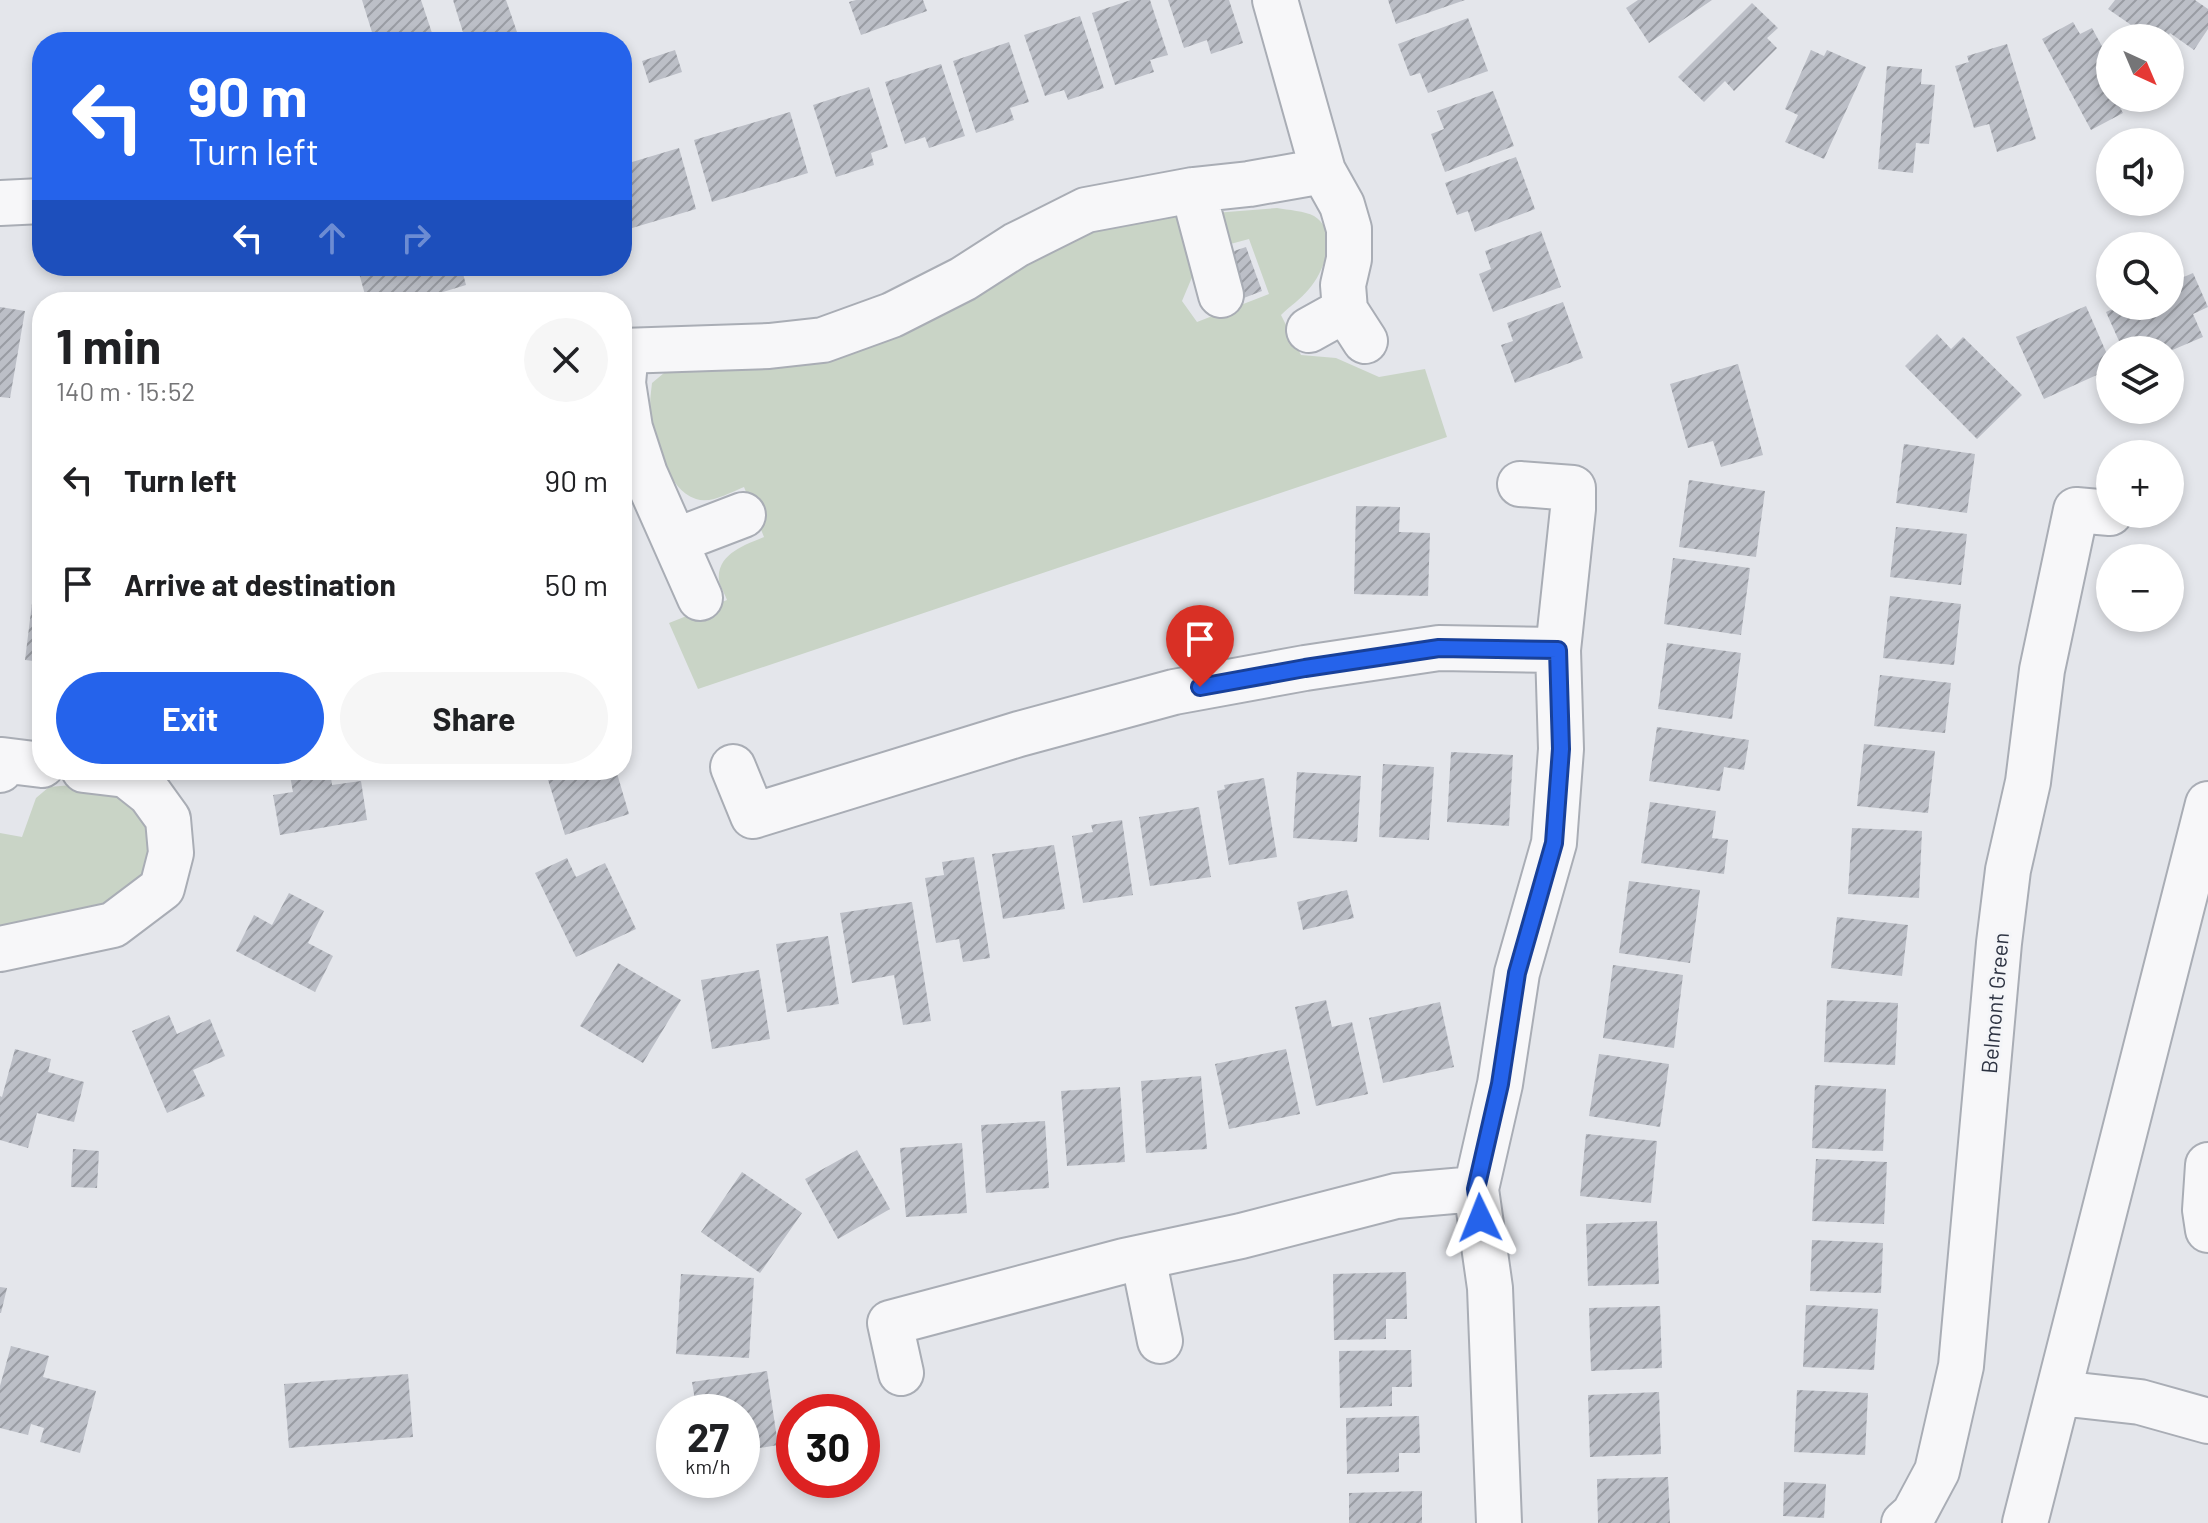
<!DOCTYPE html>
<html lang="en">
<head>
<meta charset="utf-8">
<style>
  body { margin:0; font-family:Barlow,sans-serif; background:#f6f6f6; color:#202124; height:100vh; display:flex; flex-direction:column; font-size:30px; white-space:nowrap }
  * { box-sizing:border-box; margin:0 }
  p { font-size:26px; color:#757577 }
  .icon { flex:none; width:44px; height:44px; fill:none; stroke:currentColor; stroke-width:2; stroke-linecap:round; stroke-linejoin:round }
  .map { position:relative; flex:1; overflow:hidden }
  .details { position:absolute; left:32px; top:292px; width:600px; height:488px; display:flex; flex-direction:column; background:#fff; border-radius:32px; box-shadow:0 4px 12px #0003 }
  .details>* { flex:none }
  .top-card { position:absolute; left:32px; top:32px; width:600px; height:244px; border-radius:32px; box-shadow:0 4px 12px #0003; background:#2563eb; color:#fff; overflow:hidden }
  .needle { width:52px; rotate:136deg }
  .buttons { position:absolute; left:2096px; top:24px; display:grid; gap:16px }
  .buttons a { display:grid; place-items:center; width:88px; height:88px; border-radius:50%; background:#fff; box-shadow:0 4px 12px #0003; font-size:40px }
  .speed { position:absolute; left:656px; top:1394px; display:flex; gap:16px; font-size:40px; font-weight:700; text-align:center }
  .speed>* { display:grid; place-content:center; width:104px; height:104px; border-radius:50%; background:#fff; box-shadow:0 4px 12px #0003; line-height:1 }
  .speed small { font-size:20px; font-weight:400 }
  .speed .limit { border:12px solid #d22; background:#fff; color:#111 }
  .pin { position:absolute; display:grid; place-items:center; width:68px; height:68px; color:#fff; margin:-82px -34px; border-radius:50% 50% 50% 0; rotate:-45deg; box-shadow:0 0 8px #0007 }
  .pin .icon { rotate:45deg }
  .me { position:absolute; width:88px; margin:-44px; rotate:358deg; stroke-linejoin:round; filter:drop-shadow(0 0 6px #0008) }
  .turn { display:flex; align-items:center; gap:28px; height:168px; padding:0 24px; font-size:36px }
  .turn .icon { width:104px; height:104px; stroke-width:2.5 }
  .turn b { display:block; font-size:56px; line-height:68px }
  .lanes { display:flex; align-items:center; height:76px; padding:0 24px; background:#0003; justify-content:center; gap:40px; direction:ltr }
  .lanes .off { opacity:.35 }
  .round { display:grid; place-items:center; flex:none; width:84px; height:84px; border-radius:42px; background:#f6f6f6 }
  .overview { display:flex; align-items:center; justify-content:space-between; height:136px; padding:0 24px }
  h1 { font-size:48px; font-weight:700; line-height:60px }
  .primary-button { display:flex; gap:16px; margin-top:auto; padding:16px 24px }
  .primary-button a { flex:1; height:92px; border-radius:48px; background:#2563eb; color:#fff; font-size:32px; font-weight:700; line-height:92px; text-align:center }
  .primary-button a+a { background:#f6f6f6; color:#202124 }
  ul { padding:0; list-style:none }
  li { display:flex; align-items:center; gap:24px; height:104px; padding:0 24px }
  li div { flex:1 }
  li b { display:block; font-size:30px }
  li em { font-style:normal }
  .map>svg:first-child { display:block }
  .green { fill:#c9d4c6 }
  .building { fill:url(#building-hatch) }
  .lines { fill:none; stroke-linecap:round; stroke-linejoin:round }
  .minor-casing { stroke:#a9adb5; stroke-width:48 }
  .minor { stroke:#f7f7f9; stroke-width:44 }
  .route-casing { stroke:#184099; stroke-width:20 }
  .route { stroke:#2563eb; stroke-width:14 }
  .labels { text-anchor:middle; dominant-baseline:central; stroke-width:6; stroke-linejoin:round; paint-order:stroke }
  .street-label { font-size:22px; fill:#2d3342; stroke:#f4f5f8 }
</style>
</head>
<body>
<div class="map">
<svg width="2208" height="1523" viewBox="0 0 2208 1523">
  <defs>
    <pattern id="building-hatch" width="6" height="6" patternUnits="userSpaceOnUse" patternTransform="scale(2)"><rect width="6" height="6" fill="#bcbfc7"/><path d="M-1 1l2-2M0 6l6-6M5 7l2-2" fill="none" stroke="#999ca3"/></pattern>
  </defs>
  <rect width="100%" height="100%" fill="#e4e6eb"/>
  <!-- green -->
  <path class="green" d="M 1277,208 C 1288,210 1305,211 1314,216 C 1340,232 1324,272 1309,289 C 1301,299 1290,306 1281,315 L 1301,355 L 1336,358 L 1379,377 L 1425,369 L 1447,437 L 698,689 L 669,623 L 727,600 C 725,594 720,586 719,581 C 716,554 745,545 764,537 L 744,487 C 729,493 711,504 696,499 C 667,490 655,440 651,414 C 649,404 651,393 652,383 L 670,368 L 1028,260 L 1084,233 L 1131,221 L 1189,216 L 1193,275 L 1182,301 L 1197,322 L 1269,294 L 1249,239 L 1223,246 L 1214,213 Z
    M 72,785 L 118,796 L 145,817 L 154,839 L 146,867 L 137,885 L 114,901 L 32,924 L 0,925 L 0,833 L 22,837 L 36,798 L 49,787 Z"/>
  <!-- building -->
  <path class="building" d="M 362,0 L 421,0 L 435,42 L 375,42 Z
    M 453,0 L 506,0 L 518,35 L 497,42 L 466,42 Z
    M 856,0 L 923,0 L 927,11 L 861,35 L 849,2 Z
    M 1131,0 L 1150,0 L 1168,55 L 1150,60 L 1154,72 L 1115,85 L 1092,13 Z
    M 1168,0 L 1229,0 L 1243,43 L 1211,54 L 1207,40 L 1184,48 Z
    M 1388,0 L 1465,0 L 1396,24 Z
    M 1638,0 L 1712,0 L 1649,43 L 1626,8 Z
    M 2115,0 L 2195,0 L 2208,9 L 2208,29 L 2194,50 L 2170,33 L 2167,38 L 2150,38 L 2108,9 Z
    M 1752,3 L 1778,28 L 1767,38 L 1777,48 L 1734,91 L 1725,81 L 1704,102 L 1678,77 Z
    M 1080,16 L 1104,88 L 1068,100 L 1064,90 L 1045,96 L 1024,35 Z
    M 1468,18 L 1488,71 L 1428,93 L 1420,73 L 1410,76 L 1398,44 Z
    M 2073,22 L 2080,34 L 2092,28 L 2110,61 L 2110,98 L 2115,98 L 2123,113 L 2091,130 L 2042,39 Z
    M 1009,42 L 1029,102 L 1010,108 L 1014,120 L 976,133 L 953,61 Z
    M 2007,44 L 2036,139 L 1997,152 L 1989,124 L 1974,128 L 1955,66 L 1969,62 L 1967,56 Z
    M 675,50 L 682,72 L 649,83 L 642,61 Z
    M 1811,50 L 1824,56 L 1827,50 L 1866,67 L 1824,159 L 1785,142 L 1798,115 L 1785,109 Z
    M 941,64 L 965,136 L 929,148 L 925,137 L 905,144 L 885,82 Z
    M 1887,66 L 1922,69 L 1921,84 L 1935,85 L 1929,144 L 1916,143 L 1913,173 L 1878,169 Z
    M 869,87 L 888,147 L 871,153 L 874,165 L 836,177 L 813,105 Z
    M 1493,91 L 1514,146 L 1445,172 L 1431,134 L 1444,129 L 1437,111 Z
    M 790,112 L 808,173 L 712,202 L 694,140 Z
    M 679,148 L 696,209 L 622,231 L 622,165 Z
    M 1516,157 L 1535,209 L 1475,232 L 1468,211 L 1457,215 L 1445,183 Z
    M 1541,231 L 1561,287 L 1493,312 L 1479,274 L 1491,269 L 1485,251 Z
    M 1246,247 L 1262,291 L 1236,301 L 1219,256 Z
    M 357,266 L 461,266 L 466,285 L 410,302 L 367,302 Z
    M 484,266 L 514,266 L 514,267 L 487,275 Z
    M 2193,273 L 2208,307 L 2193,314 L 2203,337 L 2170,351 L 2123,350 L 2106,312 L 2119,306 L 2170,306 L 2170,283 Z
    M 1563,302 L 1583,358 L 1515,383 L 1501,345 L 1513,341 L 1507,323 Z
    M 2086,306 L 2110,361 L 2110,369 L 2044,399 L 2016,337 Z
    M 0,307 L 25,311 L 10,398 L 0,397 Z
    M 1937,334 L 1951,349 L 1963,337 L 2022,395 L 1977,439 L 1905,366 Z
    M 1738,364 L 1763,455 L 1721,467 L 1713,441 L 1688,448 L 1670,384 Z
    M 1904,444 L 1975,454 L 1967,513 L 1896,503 Z
    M 1689,480 L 1765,491 L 1756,557 L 1679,547 Z
    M 1356,506 L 1400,507 L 1399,532 L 1430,533 L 1428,596 L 1354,594 Z
    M 1896,527 L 1967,534 L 1961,585 L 1890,577 Z
    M 1673,558 L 1750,568 L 1741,635 L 1664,624 Z
    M 36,571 L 42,572 L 42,662 L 25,660 Z
    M 1890,596 L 1961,604 L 1954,665 L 1883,658 Z
    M 1667,643 L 1741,653 L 1732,719 L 1658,709 Z
    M 1880,675 L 1951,683 L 1945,733 L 1874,726 Z
    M 1657,727 L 1749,740 L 1744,770 L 1724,767 L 1720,791 L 1649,781 Z
    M 1864,744 L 1935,751 L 1928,813 L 1857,806 Z
    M 1451,752 L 1513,755 L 1509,826 L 1447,822 Z
    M 1383,764 L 1434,767 L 1429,840 L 1379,837 Z
    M 289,770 L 330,770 L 332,785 L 361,781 L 367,820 L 280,835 L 273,795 L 293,792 Z
    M 545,770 L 616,770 L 629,814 L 565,835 Z
    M 1297,772 L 1361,776 L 1357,842 L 1293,838 Z
    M 1264,778 L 1277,857 L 1229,865 L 1217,791 L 1225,789 L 1224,785 Z
    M 1650,802 L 1716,811 L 1712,838 L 1728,840 L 1724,874 L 1641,863 Z
    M 1199,807 L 1211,877 L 1150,886 L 1139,817 Z
    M 1122,820 L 1133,895 L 1083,903 L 1072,836 L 1093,832 L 1091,825 Z
    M 1852,828 L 1922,831 L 1919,898 L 1848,894 Z
    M 1054,845 L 1065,909 L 1003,919 L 992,854 Z
    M 974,857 L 990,958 L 963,962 L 959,939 L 936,943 L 925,878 L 944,875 L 942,862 Z
    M 567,858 L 576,877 L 605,863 L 636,929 L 576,957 L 535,873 Z
    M 1629,881 L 1700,890 L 1690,963 L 1619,953 Z
    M 1347,890 L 1354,918 L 1303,930 L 1297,902 Z
    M 289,893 L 324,911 L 308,943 L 333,956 L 315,992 L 236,951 L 254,915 L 272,925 Z
    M 912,902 L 931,1021 L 903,1025 L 894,975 L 852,983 L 840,913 Z
    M 1837,917 L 1908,925 L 1902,976 L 1831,968 Z
    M 828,936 L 839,1004 L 787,1012 L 776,944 Z
    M 618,963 L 681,1000 L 643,1063 L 580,1026 Z
    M 1613,965 L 1683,975 L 1674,1048 L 1603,1038 Z
    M 759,970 L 770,1039 L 712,1049 L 701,980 Z
    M 1326,1000 L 1332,1027 L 1352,1022 L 1368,1094 L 1316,1106 L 1295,1007 Z
    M 1827,1000 L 1898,1003 L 1895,1065 L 1824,1062 Z
    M 1440,1002 L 1454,1067 L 1383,1083 L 1369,1018 Z
    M 169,1015 L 177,1034 L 210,1019 L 225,1056 L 193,1070 L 205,1096 L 167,1113 L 132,1031 Z
    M 15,1049 L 51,1059 L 48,1072 L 84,1082 L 74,1122 L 37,1113 L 28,1148 L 0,1140 L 0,1096 L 2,1097 Z
    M 1286,1049 L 1300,1114 L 1229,1129 L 1215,1064 Z
    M 1599,1054 L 1669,1064 L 1660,1127 L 1589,1116 Z
    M 1201,1076 L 1207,1149 L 1146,1153 L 1141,1081 Z
    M 1815,1085 L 1886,1089 L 1883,1151 L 1812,1148 Z
    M 1120,1087 L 1125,1162 L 1067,1166 L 1061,1091 Z
    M 1045,1121 L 1049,1188 L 986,1193 L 981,1125 Z
    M 1586,1134 L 1657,1141 L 1651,1203 L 1580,1196 Z
    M 962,1143 L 967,1213 L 906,1217 L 900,1148 Z
    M 73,1149 L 99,1151 L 97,1188 L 71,1187 Z
    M 857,1150 L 890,1209 L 838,1239 L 805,1179 Z
    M 1816,1159 L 1887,1162 L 1884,1224 L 1812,1221 Z
    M 742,1172 L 802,1213 L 760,1273 L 701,1232 Z
    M 1657,1221 L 1659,1284 L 1588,1286 L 1586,1224 Z
    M 1812,1240 L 1883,1243 L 1881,1293 L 1810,1291 Z
    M 1406,1272 L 1407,1319 L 1386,1319 L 1386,1339 L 1334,1340 L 1333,1274 Z
    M 681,1274 L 754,1278 L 749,1358 L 676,1354 Z
    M 0,1287 L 7,1288 L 1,1313 L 0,1313 Z
    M 1806,1305 L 1878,1309 L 1874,1370 L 1803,1367 Z
    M 1660,1306 L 1662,1368 L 1591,1371 L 1589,1308 Z
    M 11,1346 L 49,1356 L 43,1377 L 96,1391 L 80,1453 L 40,1442 L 44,1428 L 31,1424 L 28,1435 L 0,1428 L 0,1386 Z
    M 1411,1350 L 1412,1387 L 1392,1387 L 1392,1406 L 1340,1408 L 1339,1351 Z
    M 767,1371 L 778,1445 L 742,1451 L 742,1412 L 697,1412 L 692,1382 Z
    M 408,1374 L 413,1437 L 289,1448 L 284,1384 Z
    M 1797,1390 L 1868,1393 L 1865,1455 L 1794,1452 Z
    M 1659,1392 L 1661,1454 L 1590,1457 L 1588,1395 Z
    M 1419,1416 L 1420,1453 L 1399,1453 L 1399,1472 L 1347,1474 L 1346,1418 Z
    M 1668,1477 L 1670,1523 L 1598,1523 L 1597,1479 Z
    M 1784,1482 L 1826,1484 L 1824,1518 L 1783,1516 Z
    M 1422,1491 L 1422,1523 L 1349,1523 L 1349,1493 Z"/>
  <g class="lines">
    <!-- minor casing -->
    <g class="minor-casing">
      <path id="minor" d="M 1275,0 L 1323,171 L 1342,205 L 1349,229 L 1349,259 L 1343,285 L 1345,310 L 1365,341
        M 1193,190 L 1221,295
        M 0,203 L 42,201
        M 1309,330 L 1345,310
        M 622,351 L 769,346 L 823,340 L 892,315 L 963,279 L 1016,245 L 1086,210 L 1193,190 L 1249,184 L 1323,171
        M 626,351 L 623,383 L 630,428 L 645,474 L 700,598
        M 675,541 L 743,515
        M 733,767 L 753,816 L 1019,734 L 1174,692 L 1305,668 L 1439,648 L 1558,650
        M 0,770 L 2,760 L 42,765
        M 0,949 L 113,925 L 162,888 L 171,853 L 168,819 L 150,794 L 126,775 L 84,770
        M 2208,1165 L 2205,1210 L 2208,1230
        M 1143,1257 L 1160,1341
        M 901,1373 L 890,1323 L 1124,1261 L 1241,1236 L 1396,1196 L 1476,1189
        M 2059,1393 L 2140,1402 L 2208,1421
        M 1499,1523 L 1490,1288 L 1476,1189 L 1500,1084 L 1517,973 L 1554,843 L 1561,749 L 1558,650 L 1573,509 L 1573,488 L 1520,484
        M 1904,1523 L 1914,1514 L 1937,1471 L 1961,1366 L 1999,943 L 2008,870 L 2028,782 L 2042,670 L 2076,510 L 2110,513
        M 2025,1523 L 2208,804"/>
    </g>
    <!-- minor -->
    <use href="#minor" class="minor"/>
  </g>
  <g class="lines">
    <!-- route casing -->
    <g class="route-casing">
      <path id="route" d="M 1200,687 L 1305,668 L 1439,648 L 1558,650 L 1561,749 L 1554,843 L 1517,973 L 1500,1084 L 1476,1189 L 1480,1218"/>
    </g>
    <!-- route -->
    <use href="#route" class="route"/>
  </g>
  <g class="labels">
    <!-- street labels -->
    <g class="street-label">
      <text transform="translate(1994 1003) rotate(-85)">Belmont Green</text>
    </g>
  </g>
</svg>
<div class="buttons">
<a><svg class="needle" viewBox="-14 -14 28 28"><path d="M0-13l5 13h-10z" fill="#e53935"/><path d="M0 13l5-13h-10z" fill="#757577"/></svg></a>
<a><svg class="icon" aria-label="sound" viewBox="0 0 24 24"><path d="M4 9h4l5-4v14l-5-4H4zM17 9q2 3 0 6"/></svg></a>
<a><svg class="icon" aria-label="search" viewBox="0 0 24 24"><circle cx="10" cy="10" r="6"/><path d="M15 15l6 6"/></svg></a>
<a><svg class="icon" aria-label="layers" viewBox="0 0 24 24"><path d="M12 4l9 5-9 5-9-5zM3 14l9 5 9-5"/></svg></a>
<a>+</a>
<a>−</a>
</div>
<div class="speed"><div>27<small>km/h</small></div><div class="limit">30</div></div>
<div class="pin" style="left:1200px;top:687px;background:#d93025"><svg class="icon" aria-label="arrive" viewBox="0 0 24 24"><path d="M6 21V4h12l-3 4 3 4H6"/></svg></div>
<svg class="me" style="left:1480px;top:1218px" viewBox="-20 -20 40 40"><path d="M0-17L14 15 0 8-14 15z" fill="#2563eb" stroke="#fff" stroke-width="4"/></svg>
<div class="top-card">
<div class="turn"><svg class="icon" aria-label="left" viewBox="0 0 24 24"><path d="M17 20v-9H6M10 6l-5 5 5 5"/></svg><div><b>90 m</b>Turn left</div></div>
<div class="lanes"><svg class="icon" aria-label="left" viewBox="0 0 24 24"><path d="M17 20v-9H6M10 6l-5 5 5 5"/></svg><svg class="icon off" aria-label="ahead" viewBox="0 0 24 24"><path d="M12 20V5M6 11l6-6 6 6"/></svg><svg class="icon off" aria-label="right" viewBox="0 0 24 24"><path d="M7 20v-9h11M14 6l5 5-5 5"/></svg></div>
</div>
<section class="details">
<div class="overview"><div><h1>1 min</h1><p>140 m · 15:52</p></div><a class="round"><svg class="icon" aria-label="close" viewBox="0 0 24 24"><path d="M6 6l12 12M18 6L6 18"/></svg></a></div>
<ul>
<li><svg class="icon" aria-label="left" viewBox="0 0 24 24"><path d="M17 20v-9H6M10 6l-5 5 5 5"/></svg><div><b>Turn left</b></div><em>90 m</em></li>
<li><svg class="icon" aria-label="arrive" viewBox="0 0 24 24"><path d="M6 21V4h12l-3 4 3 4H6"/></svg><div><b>Arrive at destination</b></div><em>50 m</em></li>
</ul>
<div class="primary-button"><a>Exit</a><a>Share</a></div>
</section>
</div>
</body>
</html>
